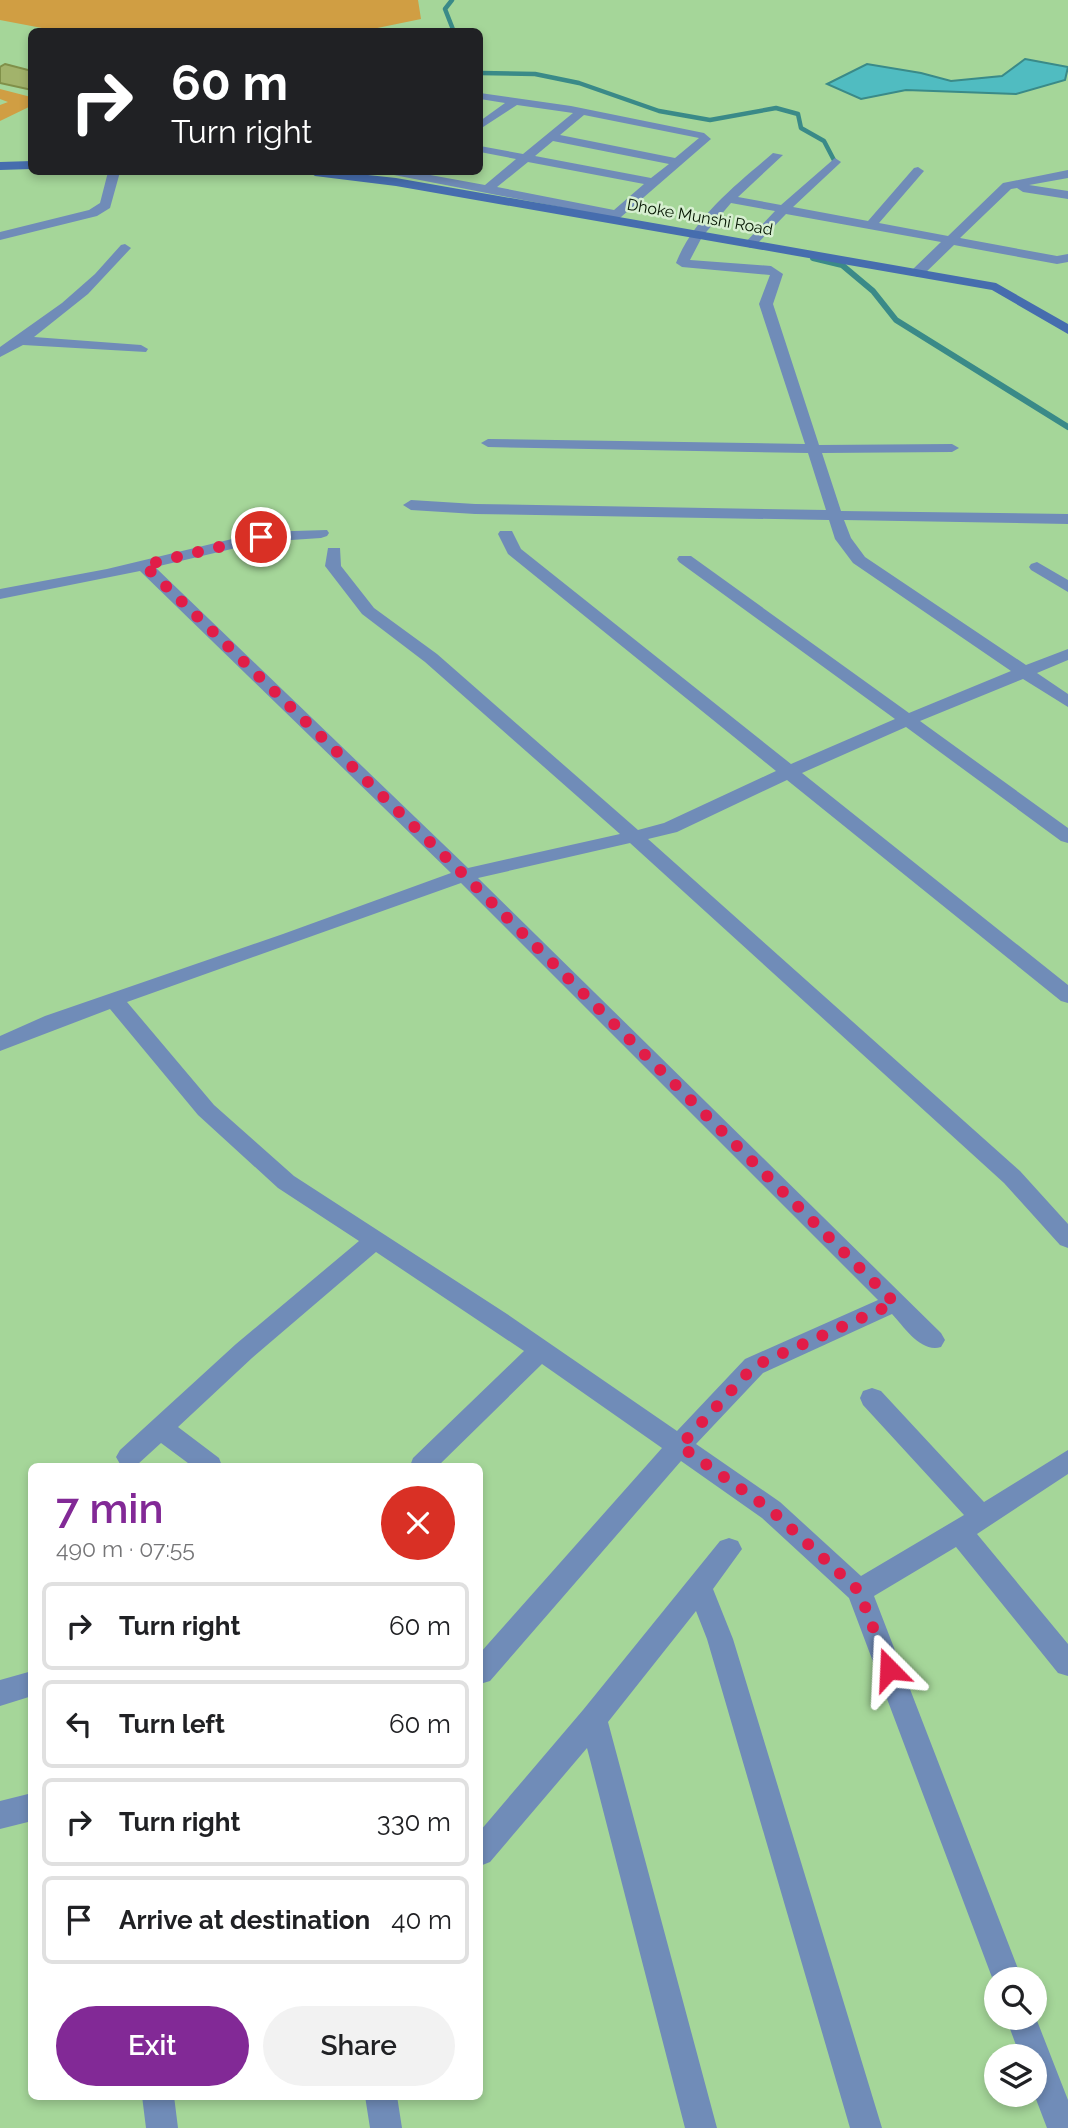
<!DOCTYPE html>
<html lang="en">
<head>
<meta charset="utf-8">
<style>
  body { margin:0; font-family:Raleway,sans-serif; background:#f2f2f2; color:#202124; height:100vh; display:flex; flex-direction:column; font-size:26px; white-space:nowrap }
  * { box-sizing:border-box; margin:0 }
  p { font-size:23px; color:#757577 }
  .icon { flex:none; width:38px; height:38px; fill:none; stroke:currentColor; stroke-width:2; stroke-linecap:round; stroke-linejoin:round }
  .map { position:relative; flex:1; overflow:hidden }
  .side { position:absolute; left:28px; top:1463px; width:455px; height:637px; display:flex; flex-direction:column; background:#fff; border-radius:10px; box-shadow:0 4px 10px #0003 }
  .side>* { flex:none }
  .top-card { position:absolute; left:28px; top:28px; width:455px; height:147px; border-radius:10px; box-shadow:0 4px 10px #0003; background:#202124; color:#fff; overflow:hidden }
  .buttons { position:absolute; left:984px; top:1967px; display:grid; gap:14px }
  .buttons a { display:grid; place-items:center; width:63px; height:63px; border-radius:50%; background:#fff; box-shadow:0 4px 10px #0003; font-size:35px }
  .pin { position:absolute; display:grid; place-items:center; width:60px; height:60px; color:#fff; margin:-30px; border:4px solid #fff; border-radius:50%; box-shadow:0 2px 7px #0007 }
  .me { position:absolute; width:77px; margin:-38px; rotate:339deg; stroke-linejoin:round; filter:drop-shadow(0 0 5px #0008) }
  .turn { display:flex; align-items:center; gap:24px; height:147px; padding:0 28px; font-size:32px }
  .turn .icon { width:91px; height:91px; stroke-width:2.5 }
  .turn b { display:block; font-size:49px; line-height:60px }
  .round { display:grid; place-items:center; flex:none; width:74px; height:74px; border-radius:37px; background:#f2f2f2 }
  .headline { display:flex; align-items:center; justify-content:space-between; height:119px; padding:0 28px }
  h1 { font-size:42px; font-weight:600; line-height:52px; color:#822996 }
  .cta { display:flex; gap:14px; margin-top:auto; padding:14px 28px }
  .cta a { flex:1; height:80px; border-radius:42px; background:#822996; color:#fff; font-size:28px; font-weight:600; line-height:80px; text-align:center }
  .cta a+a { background:#f2f2f2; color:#202124 }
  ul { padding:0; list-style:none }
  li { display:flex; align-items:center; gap:21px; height:88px; margin:0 14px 10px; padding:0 14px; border:4px solid #e0e0e0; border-radius:10px }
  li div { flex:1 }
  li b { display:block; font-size:26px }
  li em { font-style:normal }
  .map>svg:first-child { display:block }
  .green { fill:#d09e43 }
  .water { fill:#50bcc1; stroke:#3a8a88; stroke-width:2 }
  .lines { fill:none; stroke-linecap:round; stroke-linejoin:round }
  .stream-far1 { stroke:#3a8a88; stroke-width:4.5 }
  .stream { stroke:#3a8a88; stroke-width:6 }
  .building { fill:#a2b36b; stroke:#809049; stroke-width:2 }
  .street { fill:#708cb8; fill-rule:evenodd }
  .secondary { fill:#466dae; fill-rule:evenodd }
  .route { stroke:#e11d48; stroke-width:12; stroke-dasharray:0 21.6 }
  .labels { text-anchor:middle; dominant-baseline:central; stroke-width:5; stroke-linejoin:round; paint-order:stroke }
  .far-street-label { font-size:16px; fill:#051602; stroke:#d6efd0 }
</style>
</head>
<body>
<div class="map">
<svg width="1068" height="2128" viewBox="0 0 1068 2128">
  <rect width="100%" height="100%" fill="#a5d699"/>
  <!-- green -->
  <path class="green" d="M 0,0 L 418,0 L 421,19 L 358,32 L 63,32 L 0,20 Z
    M 0,89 L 31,97 L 31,106 L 0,121 L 0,105 L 8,102 L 0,99 Z"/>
  <!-- water -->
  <path class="water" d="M 1025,59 L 1068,67 L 1065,80 L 1016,94 L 906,90 L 861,99 L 827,84 L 867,64 L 921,73 L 951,81 L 1002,76 Z"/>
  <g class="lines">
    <!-- stream-far1 -->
    <path class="stream-far1" d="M 452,0 L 445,9 L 454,32
      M 480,73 L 535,74 L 579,83 L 659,111 L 710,120 L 776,108 L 798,114 L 801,128 L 824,141 L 835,162 L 829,168"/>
    <!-- stream -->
    <path class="stream" d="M 813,258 L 842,265 L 873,291 L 896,320 L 1068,427"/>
  </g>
  <!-- building -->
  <path class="building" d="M 5,64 L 32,71 L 32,90 L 0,83 L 0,67 Z"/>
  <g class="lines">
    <!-- street -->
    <path class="street" d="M 480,93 L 571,106 L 704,133 L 711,139 L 621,217 L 610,223 L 604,219 L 606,216 L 394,175 L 392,172 L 414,172 L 485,185 L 516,159 L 480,152 L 480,146 L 523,154 L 573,113 L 517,105 L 480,129 L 480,121 L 505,103 L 480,99 ZM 584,115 L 699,138 L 675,158 L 560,135 ZM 553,141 L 669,164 L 651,178 L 535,156 ZM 528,162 L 644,184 L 614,210 L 497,187 Z
      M 773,153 L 783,155 L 738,197 L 781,205 L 835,158 L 841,162 L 839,164 L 793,207 L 868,221 L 914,168 L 918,167 L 924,171 L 879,223 L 948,236 L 1003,183 L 1068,170 L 1068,178 L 1029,185 L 1068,191 L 1068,199 L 1023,192 L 1017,188 L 1011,189 L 960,238 L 1057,256 L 1068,254 L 1068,262 L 1057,264 L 954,245 L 922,276 L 917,277 L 911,273 L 912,270 L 941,242 L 786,214 L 754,247 L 750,248 L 744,244 L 775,211 L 731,203 L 702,237 L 690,260 L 771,266 L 783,274 L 773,304 L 819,445 L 952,444 L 959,448 L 952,452 L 822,453 L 841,511 L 1068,514 L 1068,524 L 844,520 L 851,538 L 865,557 L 1026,665 L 1068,649 L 1068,660 L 1037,673 L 1068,694 L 1068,707 L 1023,679 L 920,721 L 1068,828 L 1068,843 L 1061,841 L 906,727 L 802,773 L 1068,985 L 1068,1003 L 1061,1001 L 787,780 L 677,832 L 648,839 L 1020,1171 L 1068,1224 L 1068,1248 L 1060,1245 L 1004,1183 L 630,843 L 478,878 L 941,1333 L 945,1340 L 941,1347 C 921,1353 905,1328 892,1314 L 763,1373 L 696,1444 L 780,1502 L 861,1576 L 964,1515 L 863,1405 L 860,1398 L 863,1391 L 872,1388 L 881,1391 L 984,1502 L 1068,1450 L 1068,1474 L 977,1534 L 1068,1644 L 1068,1676 L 1058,1673 L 956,1547 L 874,1596 L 1022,1979 L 996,1979 L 996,1988 L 849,1598 L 762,1518 L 681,1461 L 490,1681 L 480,1684 L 480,1653 L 662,1448 L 542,1364 L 438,1466 L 410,1466 L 413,1458 L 524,1351 L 376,1252 L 252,1358 L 178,1427 L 219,1458 L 222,1466 L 192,1466 L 161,1443 L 138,1464 L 120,1464 L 116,1457 L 120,1450 L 236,1344 L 359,1241 L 278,1188 L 198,1115 L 110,1009 L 0,1051 L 0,1036 L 45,1016 L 283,934 L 451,873 L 140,571 L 0,599 L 0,589 L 107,569 L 261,532 L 327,530 L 329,533 L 327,536 L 321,538 L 261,542 L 155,567 L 468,868 L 620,834 L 425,662 L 362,614 L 325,566 L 328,548 L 340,548 L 341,566 L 374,608 L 437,654 L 638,830 L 664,823 L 776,771 L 508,554 L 498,534 L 500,531 L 512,531 L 521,549 L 791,764 L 895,719 L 679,562 L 677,559 L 679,556 L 691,556 L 909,713 L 1011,671 L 853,563 L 835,539 L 829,520 L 475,514 L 411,510 L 403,505 L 411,500 L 475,504 L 826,510 L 808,453 L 488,447 L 481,443 L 488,439 L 805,444 L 759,304 L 770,275 L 682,267 L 676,263 C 694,217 737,184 773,153 ZM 461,883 L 878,1300 L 745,1359 L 677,1431 L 507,1314 L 294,1176 L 214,1105 L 127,1002 Z
      M 108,172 L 120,172 L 110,208 L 97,216 L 0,240 L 0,232 L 89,210 L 100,203 Z
      M 125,244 L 131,248 L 88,294 L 34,337 L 141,345 L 148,349 L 146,352 L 23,345 L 0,357 L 0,347 L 62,303 L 95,274 L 121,245 Z
      M 1037,562 L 1068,580 L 1068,592 L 1031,570 L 1029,567 L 1031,564 Z
      M 729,1538 L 738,1541 L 742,1549 L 713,1589 L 733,1639 L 882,2128 L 850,2128 L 707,1639 L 696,1611 L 608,1722 L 717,2128 L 685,2128 L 587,1748 L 490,1862 L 480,1866 L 480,1831 L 583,1710 L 720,1541 Z
      M 32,1671 L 32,1696 L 0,1706 L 0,1680 Z
      M 32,1793 L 32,1821 L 0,1829 L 0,1801 Z
      M 1034,2013 L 1068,2100 L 1068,2128 L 1047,2128 L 1034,2094 L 1034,2056 L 1020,2056 L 1006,2018 L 1034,2018 Z
      M 142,2096 L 174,2096 L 178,2128 L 146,2128 Z
      M 365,2096 L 397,2096 L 402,2128 L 370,2128 Z"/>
    <!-- secondary -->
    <path class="secondary" d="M 32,161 L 32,169 L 0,170 L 0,162 Z
      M 309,172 L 340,172 L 396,178 L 996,283 L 1068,324 L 1068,334 L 992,290 L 396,186 L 315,176 Z"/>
  </g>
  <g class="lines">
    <!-- route -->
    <path class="route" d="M 261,537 L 144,565 L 464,875 L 895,1303 L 754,1366 L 680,1446 L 771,1510 L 859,1591 L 889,1669"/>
  </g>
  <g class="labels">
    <!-- far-street labels -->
    <g class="far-street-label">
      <text transform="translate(700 217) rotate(10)">Dhoke Munshi Road</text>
    </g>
  </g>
</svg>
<div class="buttons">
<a><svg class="icon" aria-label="search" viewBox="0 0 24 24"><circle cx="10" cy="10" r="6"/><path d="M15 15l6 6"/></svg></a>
<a><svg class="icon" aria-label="layers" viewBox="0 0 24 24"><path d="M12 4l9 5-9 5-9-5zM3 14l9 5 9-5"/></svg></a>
</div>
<div class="pin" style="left:261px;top:537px;background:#d93025"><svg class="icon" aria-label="arrive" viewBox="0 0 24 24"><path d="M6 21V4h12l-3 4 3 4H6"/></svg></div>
<svg class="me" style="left:889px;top:1669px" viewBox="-20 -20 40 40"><path d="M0-17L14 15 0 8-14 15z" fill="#e11d48" stroke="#fff" stroke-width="4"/></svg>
<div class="top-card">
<div class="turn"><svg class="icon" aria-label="right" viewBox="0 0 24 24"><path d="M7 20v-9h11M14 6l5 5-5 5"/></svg><div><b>60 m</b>Turn right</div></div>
</div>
<section class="side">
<div class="headline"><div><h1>7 min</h1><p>490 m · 07:55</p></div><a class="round" style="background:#d93025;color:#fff"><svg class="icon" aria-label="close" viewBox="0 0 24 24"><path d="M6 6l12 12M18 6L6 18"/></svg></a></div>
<ul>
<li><svg class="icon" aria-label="right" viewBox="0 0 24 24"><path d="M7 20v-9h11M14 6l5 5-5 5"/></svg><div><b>Turn right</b></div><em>60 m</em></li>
<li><svg class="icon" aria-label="left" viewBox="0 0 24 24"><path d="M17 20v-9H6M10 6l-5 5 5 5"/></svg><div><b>Turn left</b></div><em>60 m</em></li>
<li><svg class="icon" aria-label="right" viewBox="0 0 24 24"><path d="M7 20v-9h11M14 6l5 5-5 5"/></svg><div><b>Turn right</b></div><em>330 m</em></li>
<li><svg class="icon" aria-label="arrive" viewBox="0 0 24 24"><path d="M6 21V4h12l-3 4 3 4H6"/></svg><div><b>Arrive at destination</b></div><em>40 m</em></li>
</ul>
<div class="cta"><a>Exit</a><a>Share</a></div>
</section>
</div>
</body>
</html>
